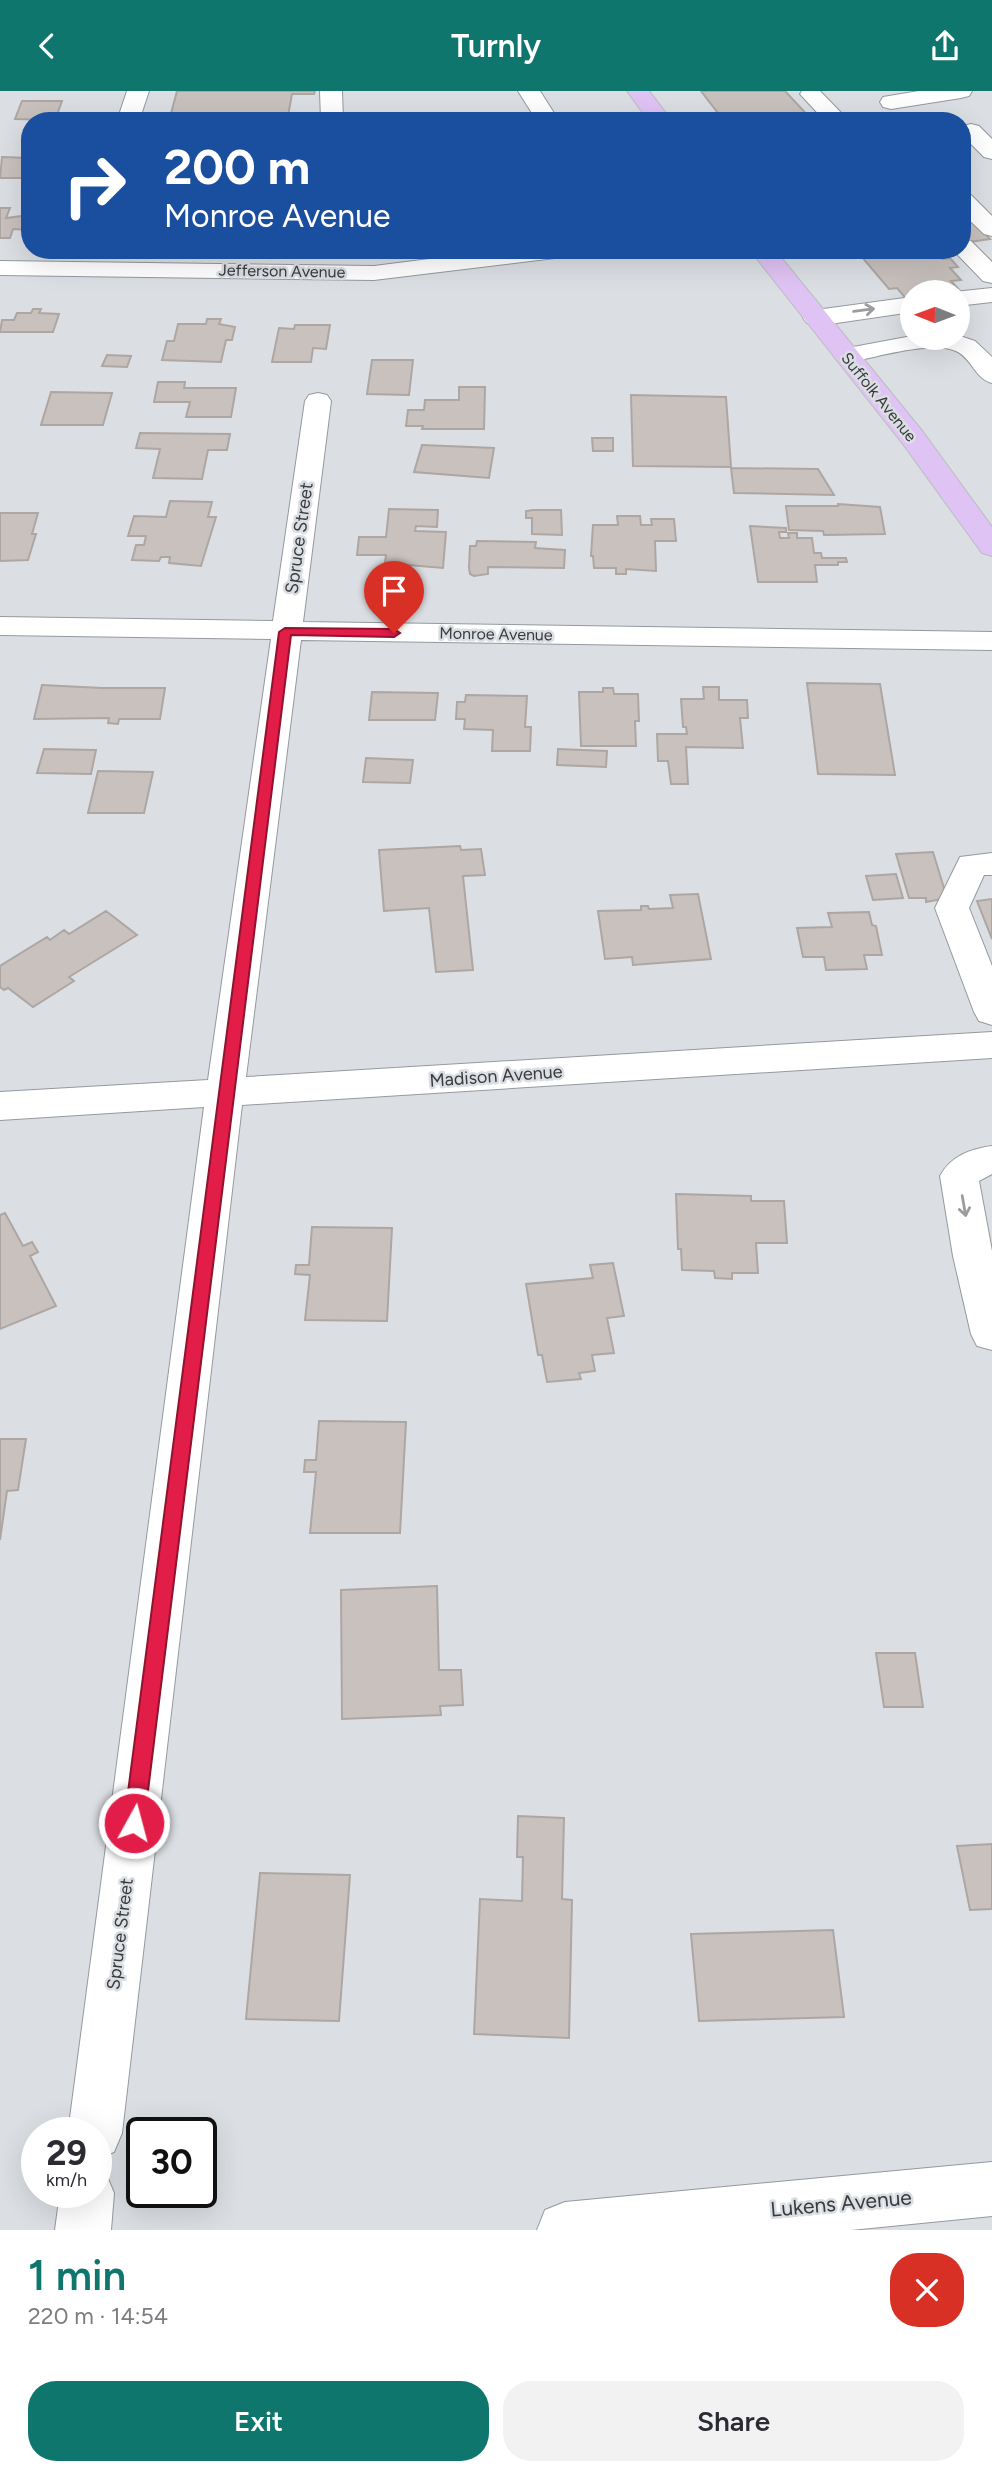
<!DOCTYPE html>
<html lang="en">
<head>
<meta charset="utf-8">
<style>
  body { margin:0; font-family:Figtree,sans-serif; background:#f2f2f3; color:#2b2b33; height:100vh; display:flex; flex-direction:column; font-size:26px; white-space:nowrap }
  * { box-sizing:border-box; margin:0 }
  p { font-size:23px; color:#7c7c81 }
  .icon { flex:none; width:38px; height:38px; fill:none; stroke:currentColor; stroke-width:2; stroke-linecap:round; stroke-linejoin:round }
  .map { position:relative; height:2139px; overflow:hidden }
  .details { display:flex; flex-direction:column; background:#fff; flex:1 }
  .details>* { flex:none }
  .hud { position:absolute; left:21px; top:21px; width:950px; height:147px; border-radius:28px; box-shadow:0 7px 28px #0002; background:#1a4fa0; color:#fff; overflow:hidden }
  .needle { width:46px; rotate:271deg }
  .buttons { position:absolute; left:900px; top:189px; display:grid; gap:14px }
  .buttons a { display:grid; place-items:center; width:70px; height:70px; border-radius:50%; background:#fff; box-shadow:0 7px 28px #0002; font-size:35px }
  .speed { position:absolute; left:21px; top:2026px; display:flex; gap:14px; font-size:35px; font-weight:700; text-align:center }
  .speed>* { display:grid; place-content:center; width:91px; height:91px; border-radius:50%; background:#fff; box-shadow:0 7px 28px #0002; line-height:1 }
  .speed small { font-size:18px; font-weight:400 }
  .speed .limit { border:4px solid #111; border-radius:10px; background:#fff; color:#111 }
  .pin { position:absolute; display:grid; place-items:center; width:60px; height:60px; color:#fff; margin:-72px -30px; border-radius:50% 50% 50% 0; rotate:-45deg; box-shadow:0 0 7px #0007 }
  .pin .icon { rotate:45deg }
  .me { position:absolute; width:77px; margin:-38px; rotate:7deg; stroke-linejoin:round; filter:drop-shadow(0 0 5px #0008) }
  .turn { display:flex; align-items:center; gap:24px; height:147px; padding:0 28px; font-size:32px }
  .turn .icon { width:91px; height:91px; stroke-width:2.5 }
  .turn b { display:block; font-size:49px; line-height:60px }
  .round { display:grid; place-items:center; flex:none; width:74px; height:74px; border-radius:28px; background:#f2f2f3 }
  .overview { display:flex; align-items:center; justify-content:space-between; height:119px; padding:0 28px }
  h1 { font-size:42px; font-weight:600; line-height:52px; color:#0f766e }
  .cta { display:flex; gap:14px; margin-top:auto; padding:14px 28px }
  .cta a { flex:1; height:80px; border-radius:28px; background:#0f766e; color:#fff; font-size:28px; font-weight:600; line-height:80px; text-align:center }
  .cta a+a { background:#f2f2f3; color:#2b2b33 }
  header { display:flex; justify-content:space-between; align-items:center; height:91px; padding:0 28px; background:#0f766e; color:#fff; font-size:32px; font-weight:600 }
  .map>svg:first-child { display:block }
  .building { fill:#c8c1be; stroke:#ada6a3; stroke-width:2 }
  .lines { fill:none; stroke-linecap:round; stroke-linejoin:round }
  .minor-casing { stroke:#95999e; stroke-width:2 }
  .major-casing { stroke:#bbbcbd; stroke-width:2 }
  .minor { fill:#fff; fill-rule:evenodd }
  .major { fill:#dfc3f4; fill-rule:evenodd }
  .oneway { stroke:#9c9c9e }
  .route { fill:#e11d48; stroke:#92132f; stroke-width:2 }
  .labels { text-anchor:middle; dominant-baseline:central; stroke-width:5; stroke-linejoin:round; paint-order:stroke }
  .far-street-label { font-size:16px; fill:#383a3c; stroke:#dbdfe4 }
  .street-label { font-size:18px; fill:#383a3c; stroke:#dbdfe4 }
  .near-street-label { font-size:21px; fill:#383a3c; stroke:#dbdfe4 }
</style>
</head>
<body>
<header><svg class="icon" aria-label="back" viewBox="0 0 24 24"><path d="M15 5l-7 7 7 7"/></svg>Turnly<svg class="icon" aria-label="share" viewBox="0 0 24 24"><path d="M12 15V3M7 8l5-5 5 5M5 13v7h14v-7"/></svg></header>
<div class="map">
<svg width="992" height="2139" viewBox="0 0 992 2139">
  <rect width="100%" height="100%" fill="#dbdfe4"/>
  <!-- building -->
  <path class="building" d="M 177,0 L 315,0 L 314,3 L 292,3 L 287,30 L 169,30 Z
    M 701,0 L 785,0 L 813,30 L 724,30 Z
    M 22,10 L 62,10 L 55,29 L 15,28 Z
    M 2,66 L 30,67 L 30,87 L 0,87 Z
    M 0,117 L 10,117 L 6,127 L 30,124 L 30,139 L 13,138 L 10,147 L 0,147 Z
    M 973,130 L 990,148 L 962,152 L 962,132 Z
    M 856,159 L 934,159 L 942,168 L 950,167 L 958,176 L 950,177 L 961,189 L 951,190 L 962,202 L 912,201 L 912,209 L 908,210 L 897,197 L 889,198 Z
    M 33,218 L 41,218 L 39,222 L 59,223 L 53,241 L 0,241 L 2,229 L 14,229 L 17,222 L 31,222 Z
    M 207,228 L 221,228 L 219,233 L 235,236 L 232,249 L 226,249 L 221,271 L 162,269 L 167,250 L 174,250 L 178,233 L 206,233 Z
    M 295,234 L 330,234 L 326,258 L 313,257 L 311,271 L 272,271 L 279,237 L 294,238 Z
    M 107,264 L 131,265 L 127,276 L 102,275 Z
    M 372,269 L 413,269 L 409,304 L 367,303 Z
    M 158,291 L 185,291 L 184,297 L 236,297 L 231,326 L 186,326 L 190,311 L 154,311 Z
    M 459,296 L 485,296 L 484,338 L 422,338 L 423,335 L 406,335 L 408,319 L 424,319 L 425,309 L 459,309 Z
    M 51,301 L 112,302 L 103,334 L 41,334 Z
    M 631,304 L 726,306 L 731,376 L 633,375 Z
    M 140,342 L 230,343 L 227,359 L 208,359 L 202,388 L 153,387 L 160,358 L 136,357 Z
    M 592,347 L 613,347 L 613,360 L 593,360 Z
    M 422,354 L 494,357 L 489,387 L 414,381 Z
    M 731,377 L 818,378 L 834,404 L 734,402 Z
    M 170,410 L 212,411 L 208,426 L 216,426 L 201,475 L 169,472 L 170,466 L 161,466 L 159,470 L 132,469 L 136,454 L 144,454 L 146,445 L 128,445 L 134,425 L 166,426 Z
    M 838,413 L 880,416 L 885,443 L 824,444 L 823,440 L 789,439 L 786,415 L 838,415 Z
    M 389,418 L 438,419 L 437,436 L 416,435 L 415,440 L 446,441 L 443,477 L 385,472 L 386,464 L 357,464 L 359,446 L 386,446 Z
    M 533,419 L 561,419 L 562,444 L 532,443 L 532,427 L 526,427 L 526,420 Z
    M 0,422 L 38,422 L 32,443 L 36,443 L 28,469 L 0,470 Z
    M 617,425 L 640,425 L 641,434 L 652,434 L 651,428 L 674,428 L 676,450 L 655,450 L 656,480 L 626,478 L 626,483 L 616,483 L 616,477 L 594,477 L 593,465 L 591,465 L 593,434 L 618,434 Z
    M 750,435 L 786,437 L 786,441 L 779,441 L 780,447 L 789,447 L 788,442 L 797,442 L 797,447 L 812,447 L 814,462 L 821,462 L 822,467 L 846,467 L 847,471 L 838,471 L 838,474 L 815,474 L 817,491 L 758,491 Z
    M 477,450 L 536,451 L 535,457 L 565,459 L 564,477 L 488,476 L 488,483 L 474,485 L 470,483 L 469,477 L 470,455 L 476,455 Z
    M 807,592 L 880,593 L 895,684 L 818,683 Z
    M 42,594 L 102,597 L 165,597 L 160,628 L 119,628 L 118,633 L 108,632 L 109,627 L 34,628 Z
    M 703,596 L 719,596 L 719,609 L 747,609 L 748,627 L 740,627 L 743,657 L 686,656 L 688,693 L 671,693 L 668,670 L 658,670 L 657,643 L 687,643 L 686,636 L 683,636 L 681,608 L 704,608 Z
    M 603,597 L 613,597 L 614,603 L 638,603 L 639,630 L 635,630 L 636,655 L 581,655 L 579,601 L 603,601 Z
    M 372,601 L 438,602 L 435,629 L 369,629 Z
    M 466,604 L 527,605 L 525,636 L 531,636 L 530,660 L 492,660 L 493,639 L 464,638 L 465,628 L 456,628 L 457,611 L 465,611 Z
    M 44,658 L 96,659 L 91,683 L 37,682 Z
    M 558,658 L 607,660 L 606,676 L 557,674 Z
    M 366,667 L 413,669 L 410,692 L 363,691 Z
    M 98,680 L 153,681 L 144,722 L 88,722 Z
    M 460,755 L 461,759 L 481,758 L 485,784 L 463,785 L 473,879 L 436,881 L 429,817 L 384,820 L 379,759 Z
    M 933,761 L 947,807 L 926,811 L 926,807 L 909,807 L 896,763 Z
    M 896,783 L 903,807 L 873,809 L 866,785 Z
    M 698,803 L 711,868 L 633,874 L 632,866 L 605,868 L 598,820 L 641,819 L 641,815 L 648,815 L 649,818 L 673,817 L 670,804 Z
    M 992,808 L 992,848 L 977,810 Z
    M 106,820 L 137,844 L 69,886 L 74,890 L 33,916 L 8,897 L 4,899 L 0,896 L 0,875 L 47,846 L 50,849 L 64,839 L 69,843 Z
    M 869,821 L 872,834 L 876,835 L 882,864 L 864,864 L 867,878 L 826,879 L 824,866 L 803,866 L 797,837 L 832,836 L 828,822 Z
    M 676,1103 L 751,1105 L 751,1110 L 784,1110 L 787,1152 L 756,1152 L 758,1182 L 732,1182 L 732,1188 L 715,1187 L 714,1180 L 682,1179 L 681,1158 L 678,1158 Z
    M 5,1122 L 23,1155 L 32,1151 L 38,1161 L 30,1165 L 56,1215 L 0,1238 L 0,1124 Z
    M 312,1136 L 392,1137 L 387,1230 L 305,1229 L 310,1184 L 295,1183 L 296,1174 L 309,1174 Z
    M 613,1172 L 624,1225 L 607,1227 L 614,1262 L 592,1264 L 595,1280 L 579,1282 L 581,1288 L 547,1291 L 542,1264 L 538,1264 L 526,1193 L 593,1187 L 590,1174 Z
    M 319,1330 L 406,1331 L 400,1442 L 310,1442 L 316,1381 L 304,1381 L 305,1369 L 316,1369 Z
    M 0,1348 L 26,1348 L 18,1399 L 7,1400 L 0,1449 Z
    M 437,1495 L 439,1579 L 461,1579 L 463,1614 L 440,1615 L 441,1624 L 342,1628 L 341,1499 Z
    M 876,1562 L 915,1562 L 923,1616 L 884,1616 Z
    M 518,1725 L 564,1727 L 562,1808 L 572,1809 L 569,1947 L 474,1943 L 480,1808 L 522,1810 L 523,1766 L 517,1766 Z
    M 992,1753 L 992,1818 L 970,1819 L 957,1755 Z
    M 260,1782 L 350,1784 L 339,1930 L 246,1928 Z
    M 833,1839 L 844,1926 L 699,1930 L 691,1843 Z"/>
  <g class="lines">
    <!-- minor casing -->
    <g class="minor-casing">
      <path id="minor" d="M 127,0 L 149,0 L 139,30 L 117,30 Z
        M 320,0 L 342,0 L 343,30 L 321,30 Z
        M 518,0 L 540,0 L 559,30 L 537,30 Z
        M 802,0 L 820,0 L 849,30 L 825,30 L 800,3 Z
        M 919,0 L 972,0 L 969,5 L 961,7 L 891,18 L 883,16 L 880,11 L 883,6 Z
        M 971,33 L 979,35 L 992,48 L 992,68 L 984,66 L 962,44 L 963,35 Z
        M 962,101 L 970,103 L 992,125 L 992,145 L 984,143 L 962,122 Z
        M 962,148 L 971,150 L 992,171 L 992,192 L 983,190 L 953,159 L 962,159 Z
        M 501,159 L 575,159 L 572,164 L 563,166 L 374,189 L 0,184 L 0,170 L 374,175 Z
        M 992,197 L 992,211 L 957,215 L 957,201 L 954,201 Z
        M 912,206 L 912,221 L 816,235 L 807,232 L 803,227 L 807,222 L 816,219 Z
        M 957,244 L 975,250 L 992,266 L 992,292 C 975,288 972,267 956,260 C 931,249 873,267 846,272 L 837,269 L 833,264 L 837,259 L 912,245 L 912,247 L 957,247 Z
        M 318,302 L 327,304 L 331,310 L 303,531 L 992,541 L 992,559 L 301,549 L 246,986 L 992,941 L 992,967 L 242,1014 L 122,2042 L 114,2061 L 96,2068 L 96,2042 L 68,2042 L 204,1016 L 0,1029 L 0,1001 L 208,989 L 271,548 L 0,544 L 0,526 L 273,530 L 305,310 L 309,304 Z
        M 992,762 L 992,784 L 984,784 L 969,817 L 992,875 L 992,934 L 979,930 L 974,921 L 935,817 L 960,766 Z
        M 992,1055 L 992,1083 L 979,1090 L 992,1160 L 992,1259 L 977,1255 L 971,1243 L 953,1165 L 940,1085 C 951,1065 970,1058 992,1055 Z
        M 992,2071 L 992,2125 L 851,2139 L 537,2139 L 545,2119 L 565,2111 Z
        M 96,2078 L 106,2083 L 114,2102 L 111,2139 L 55,2139 L 60,2102 L 96,2102 Z"/>
    </g>
    <!-- major casing -->
    <g class="major-casing">
      <path id="major" d="M 627,0 L 649,0 L 672,30 L 649,30 Z
        M 750,159 L 775,159 L 923,341 L 992,436 L 992,465 L 982,462 L 903,353 Z"/>
    </g>
    <!-- minor -->
    <use href="#minor" class="minor"/>
    <!-- major -->
    <use href="#major" class="major"/>
  </g>
  <!-- one-way arrows -->
  <defs><path id="oneway-shaft" d="M-6 0H5M1.5-3L5.5 0L1.5 3" fill="none" stroke-width="1.6" stroke-linecap="round" stroke-linejoin="round" transform="scale(1.75)"/></defs>
  <g class="oneway">
    <use href="#oneway-shaft" transform="translate(864 219) rotate(-8)"/>
    <use href="#oneway-shaft" transform="translate(964 1115) rotate(80)"/>
  </g>
  <!-- route -->
  <path class="route" d="M 285,537 L 394,538 L 400,542 L 394,546 L 291,544 L 144,1732 L 141,1739 L 134,1742 L 127,1739 L 124,1732 L 279,541 Z"/>
  <g class="labels">
    <!-- far-street labels -->
    <g class="far-street-label">
      <text transform="translate(282 180) rotate(1)">Jefferson Avenue</text>
      <text transform="translate(879 306) rotate(51)">Suffolk Avenue</text>
      <text transform="translate(496 543) rotate(1)">Monroe Avenue</text>
    </g>
    <!-- street labels -->
    <g class="street-label">
      <text transform="translate(299 447) rotate(-82)">Spruce Street</text>
      <text transform="translate(496 985) rotate(-4)">Madison Avenue</text>
      <text transform="translate(120 1843) rotate(-83)">Spruce Street</text>
    </g>
    <!-- near-street labels -->
    <g class="near-street-label">
      <text transform="translate(841 2112) rotate(-5)">Lukens Avenue</text>
    </g>
  </g>
</svg>
<div class="buttons">
<a><svg class="needle" viewBox="-14 -14 28 28"><path d="M0-13l5 13h-10z" fill="#e53935"/><path d="M0 13l5-13h-10z" fill="#7c7c81"/></svg></a>
</div>
<div class="speed"><div>29<small>km/h</small></div><div class="limit">30</div></div>
<div class="pin" style="left:394px;top:542px;background:#d93025"><svg class="icon" aria-label="arrive" viewBox="0 0 24 24"><path d="M6 21V4h12l-3 4 3 4H6"/></svg></div>
<svg class="me" style="left:134px;top:1732px" viewBox="-20 -20 40 40"><circle r="17" fill="#e11d48" stroke="#fff" stroke-width="3"/><path d="M0-11L8 9 0 5-8 9z" fill="#fff"/></svg>
<div class="hud">
<div class="turn"><svg class="icon" aria-label="right" viewBox="0 0 24 24"><path d="M7 20v-9h11M14 6l5 5-5 5"/></svg><div><b>200 m</b>Monroe Avenue</div></div>
</div>
</div>
<section class="details">
<div class="overview"><div><h1>1 min</h1><p>220 m · 14:54</p></div><a class="round" style="background:#d93025;color:#fff"><svg class="icon" aria-label="close" viewBox="0 0 24 24"><path d="M6 6l12 12M18 6L6 18"/></svg></a></div>
<div class="cta"><a>Exit</a><a>Share</a></div>
</section>
</body>
</html>
